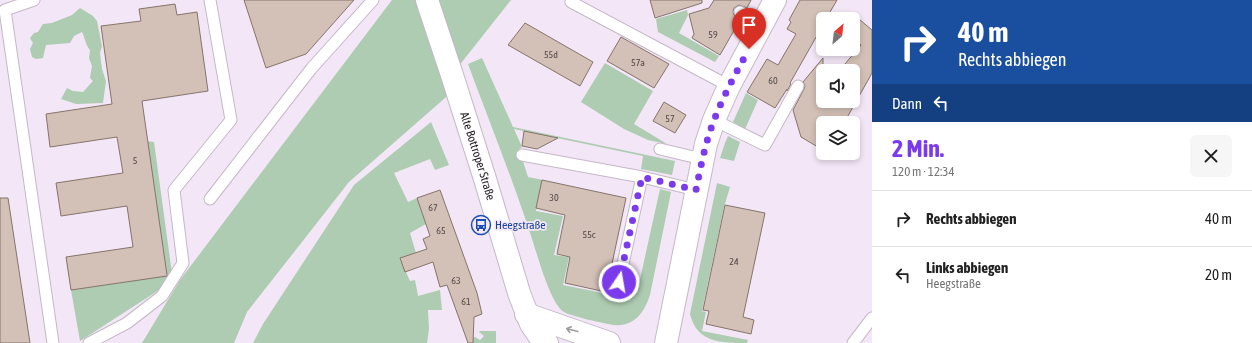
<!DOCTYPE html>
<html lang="de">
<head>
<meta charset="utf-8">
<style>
  body { margin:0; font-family:"Asap Condensed",sans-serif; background:#f6f6f6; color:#222; height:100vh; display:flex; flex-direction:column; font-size:15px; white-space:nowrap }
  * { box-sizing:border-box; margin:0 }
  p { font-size:13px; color:#767676 }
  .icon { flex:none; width:22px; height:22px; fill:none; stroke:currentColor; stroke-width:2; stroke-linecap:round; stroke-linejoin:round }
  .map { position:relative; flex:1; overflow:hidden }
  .panel { display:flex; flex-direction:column; background:#fff; width:380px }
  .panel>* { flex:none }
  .banner { background:#1a4fa0; color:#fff; overflow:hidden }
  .needle { width:26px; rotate:28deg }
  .fabs { position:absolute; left:816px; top:12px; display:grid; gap:8px }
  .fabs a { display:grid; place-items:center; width:44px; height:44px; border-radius:6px; background:#fff; box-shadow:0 2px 6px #0003; font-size:20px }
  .pin { position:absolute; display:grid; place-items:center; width:34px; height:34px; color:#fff; margin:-41px -17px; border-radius:50% 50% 50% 0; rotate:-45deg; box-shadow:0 0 4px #0007 }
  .pin .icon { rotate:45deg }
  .me { position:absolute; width:44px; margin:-22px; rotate:12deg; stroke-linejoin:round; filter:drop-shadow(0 0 3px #0008) }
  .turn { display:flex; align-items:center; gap:14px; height:84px; padding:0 20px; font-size:18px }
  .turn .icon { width:52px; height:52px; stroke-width:2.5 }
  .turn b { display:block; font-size:28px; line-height:34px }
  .then { display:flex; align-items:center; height:38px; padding:0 20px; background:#0003; gap:8px; font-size:15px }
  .round { display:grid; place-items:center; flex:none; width:42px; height:42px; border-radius:6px; background:#f6f6f6 }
  .overview { display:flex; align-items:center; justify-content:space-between; height:68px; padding:0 20px }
  h1 { font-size:24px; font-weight:700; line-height:30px; color:#7c3aed }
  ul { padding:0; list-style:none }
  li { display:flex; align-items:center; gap:12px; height:56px; padding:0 20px; border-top:1px solid #e0e0e0 }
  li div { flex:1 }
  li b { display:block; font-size:15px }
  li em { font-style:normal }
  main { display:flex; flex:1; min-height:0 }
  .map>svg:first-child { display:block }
  .green { fill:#adccb1 }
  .building { fill:#d3c0b6; stroke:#85746b }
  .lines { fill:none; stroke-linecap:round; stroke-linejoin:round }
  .service-casing { stroke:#c4b8c7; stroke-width:13 }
  .minor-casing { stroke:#c4b8c7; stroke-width:24 }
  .tertiary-casing { stroke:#c4b8c7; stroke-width:24 }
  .service { stroke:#fff; stroke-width:11 }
  .minor { stroke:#fff; stroke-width:22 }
  .tertiary { stroke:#fff; stroke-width:22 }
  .oneway { stroke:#9e9c9f }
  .route { stroke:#7c3aed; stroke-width:7; stroke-dasharray:0 12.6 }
  .labels { text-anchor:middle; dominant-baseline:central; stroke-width:3.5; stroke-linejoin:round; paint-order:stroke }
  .number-label { font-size:10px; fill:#534a4c }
  .street-label { font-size:12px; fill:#282329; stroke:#f3e6f6 }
  .transit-label { font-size:12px; fill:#164399; stroke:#f3e6f6; text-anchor:start }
</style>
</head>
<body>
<main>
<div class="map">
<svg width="872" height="343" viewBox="0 0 872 343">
  <rect width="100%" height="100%" fill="#f3e6f6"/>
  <!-- green -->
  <path class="green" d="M 392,0 L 511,0 L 454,72 L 453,91 L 349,182 L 247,312 L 234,343 L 142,343 L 180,280 Z
    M 80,8 L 93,16 L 97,21 L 102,46 L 100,53 L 102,69 L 106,81 L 103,103 L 76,104 L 61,99 L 67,88 L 73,91 L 83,92 L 93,81 L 90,78 L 92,66 L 89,58 L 90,50 C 86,46 85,38 82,32 L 74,36 L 70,43 L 46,45 L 43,58 L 36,59 L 32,57 L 30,49 L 33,43 L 30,38 L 34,33 L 38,32 L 43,24 L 52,23 L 72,15 Z
    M 687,10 L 688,15 L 679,33 L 719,56 L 715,62 L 658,32 L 656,19 Z
    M 482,58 L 513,127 L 675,161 L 672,175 L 641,169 L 643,156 L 514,129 L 522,147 L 519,149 L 528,177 L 543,180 L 536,211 L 563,216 L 554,255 L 569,257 L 563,285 L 603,293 L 623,298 L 624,290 L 637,293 L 660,189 L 671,192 L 650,295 C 644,313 634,327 614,325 C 606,324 570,316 564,312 C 553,306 542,270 538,258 C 518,192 492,129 468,64 Z
    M 605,63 L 653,91 L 634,124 L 667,144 L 648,140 L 624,129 L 581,102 Z
    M 746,93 L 758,100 L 745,129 L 733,122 Z
    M 431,122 L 449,165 L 435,170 L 430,159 L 394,173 L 408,202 L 417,198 L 426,224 L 410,233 L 416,253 L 400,259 L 410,281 L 415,280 L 418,296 L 440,290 L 442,310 L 428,310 L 429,329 L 427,343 L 253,343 L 263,324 L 354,185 Z
    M 728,136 L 740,142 L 734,161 L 720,158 L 725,143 Z
    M 147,141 L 154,142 L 173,281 L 80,341 L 71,290 L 167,275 Z
    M 717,183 L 730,187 L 724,207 L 702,311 L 706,312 L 702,331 L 748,340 L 747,343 C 721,343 697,343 690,314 Z
    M 480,331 L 496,331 L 496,343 L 473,343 L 473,338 L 475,337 L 480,340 L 484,336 L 479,332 Z"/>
  <!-- building -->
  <path class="building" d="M 244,0 L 354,0 L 306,54 L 266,68 Z
    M 650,0 L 702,0 L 702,3 L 655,18 Z
    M 714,0 L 751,0 L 747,8 L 739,5 L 734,8 L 733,12 L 734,15 L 740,20 L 720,55 L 692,38 L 694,34 L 689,14 L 709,8 Z
    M 800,0 L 837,0 L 826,19 L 823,19 L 823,25 L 790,83 L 791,84 L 787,91 L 787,89 L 775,108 L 747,92 L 767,59 L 778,65 L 796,34 L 787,29 L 791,22 L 789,20 Z
    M 175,4 L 177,15 L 197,12 L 208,91 L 142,101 L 167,275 L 167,276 L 71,290 L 66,257 L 133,247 L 127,206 L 61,216 L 56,183 L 123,173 L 117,137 L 50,147 L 46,114 L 112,104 L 101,26 L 141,21 L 139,9 Z
    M 853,14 L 872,30 L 872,73 L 844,123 L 823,123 L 823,150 L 801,137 L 793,110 L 804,89 L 805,86 L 803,82 L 823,58 L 823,101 L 853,101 L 853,71 L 839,71 L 861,45 L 853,39 Z
    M 525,23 L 593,62 L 580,86 L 508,45 Z
    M 621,37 L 669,64 L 654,88 L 607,61 Z
    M 664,102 L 686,115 L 675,133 L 653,121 Z
    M 524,131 L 558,138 L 537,149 L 522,146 Z
    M 542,180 L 626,198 L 606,292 L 565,283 L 570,257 L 557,254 L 565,215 L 536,208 Z
    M 440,190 L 477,293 L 482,314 L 474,317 L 473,343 L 468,343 L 447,285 L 440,287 L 433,262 L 405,272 L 400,258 L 427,249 L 423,239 L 430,236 L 417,198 Z
    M 0,198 L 8,198 L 30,343 L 0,343 Z
    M 725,205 L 765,213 L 743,317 L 754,320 L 751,334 L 706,324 L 709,311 L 703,310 Z"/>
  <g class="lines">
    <!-- service casing -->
    <g class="service-casing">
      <path id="service" d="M 34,0 L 5,10 L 53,343
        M 571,2 L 729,86
        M 740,12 L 762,24
        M 714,120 L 765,145 L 798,86
        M 660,149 L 702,159
        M 522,155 L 642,177 L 696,190
        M 210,199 L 311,69 L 373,0
        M 619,282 L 642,177
        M 89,343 L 127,323 L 162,296 L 183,263 L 174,190 L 231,120 L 210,0
        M 853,343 L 872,318"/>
    </g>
    <!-- minor casing -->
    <g class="minor-casing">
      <path id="minor" d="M 666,343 L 706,144 L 714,120 L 729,86 L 775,0"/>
    </g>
    <!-- tertiary casing -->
    <g class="tertiary-casing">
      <g id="tertiary">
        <path id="s1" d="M 427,0 L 451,72 L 485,179 L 519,293 L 531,324 L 540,337 L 547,343"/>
        <path d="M 526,314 L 609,343"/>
      </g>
    </g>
    <!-- service -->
    <use href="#service" class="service"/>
    <!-- minor -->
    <use href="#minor" class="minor"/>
    <!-- tertiary -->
    <use href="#tertiary" class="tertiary"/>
  </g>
  <!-- one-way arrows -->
  <defs><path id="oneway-shaft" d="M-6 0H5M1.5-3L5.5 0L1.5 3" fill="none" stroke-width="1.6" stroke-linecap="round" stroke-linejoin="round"/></defs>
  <use class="oneway" href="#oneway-shaft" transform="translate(572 330) rotate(-165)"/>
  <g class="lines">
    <!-- route -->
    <path class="route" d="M 619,282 L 642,177 L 696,190 C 699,175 702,160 706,145 C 715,111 732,80 749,49"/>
  </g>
  <!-- icons -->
  <defs>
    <g id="bus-ring" transform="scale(1)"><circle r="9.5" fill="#f3e6f6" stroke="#1a4fb4" stroke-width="1.5"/><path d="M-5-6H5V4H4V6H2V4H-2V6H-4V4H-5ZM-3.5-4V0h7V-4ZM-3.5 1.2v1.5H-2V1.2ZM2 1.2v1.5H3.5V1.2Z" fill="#1a4fb4"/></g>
  </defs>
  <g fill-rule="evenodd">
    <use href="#bus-ring" x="481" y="225"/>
  </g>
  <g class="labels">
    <!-- number labels -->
    <g class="number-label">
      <text x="713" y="34">59</text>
      <text x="551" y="54">55d</text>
      <text x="638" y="62">57a</text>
      <text x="773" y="80">60</text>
      <text x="670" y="118">57</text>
      <text x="135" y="160">5</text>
      <text x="554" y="197">30</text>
      <text x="433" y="207">67</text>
      <text x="441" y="230">65</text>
      <text x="589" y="234">55c</text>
      <text x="734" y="261">24</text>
      <text x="456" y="280">63</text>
      <text x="466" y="301">61</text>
    </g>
    <!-- street labels -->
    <g class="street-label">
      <text stroke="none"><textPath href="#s1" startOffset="164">Alte Bottroper Straße</textPath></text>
    </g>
    <!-- transit labels -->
    <g class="transit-label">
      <text x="495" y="225">Heegstraße</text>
    </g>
  </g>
</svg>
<div class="fabs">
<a><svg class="needle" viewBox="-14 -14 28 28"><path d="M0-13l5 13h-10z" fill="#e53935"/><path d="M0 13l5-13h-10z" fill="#767676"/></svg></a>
<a><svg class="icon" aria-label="sound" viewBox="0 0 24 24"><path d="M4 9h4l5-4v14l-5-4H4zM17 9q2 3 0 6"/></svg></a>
<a><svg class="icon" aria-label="layers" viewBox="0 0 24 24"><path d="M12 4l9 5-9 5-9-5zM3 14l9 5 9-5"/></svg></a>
</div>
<div class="pin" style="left:749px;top:49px;background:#d93025"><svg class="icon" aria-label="arrive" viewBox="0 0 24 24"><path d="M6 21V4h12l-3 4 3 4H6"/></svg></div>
<svg class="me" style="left:619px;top:282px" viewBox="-20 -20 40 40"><circle r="17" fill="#7c3aed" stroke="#fff" stroke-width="3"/><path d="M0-11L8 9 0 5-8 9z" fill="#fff"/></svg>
</div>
<section class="panel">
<div class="banner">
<div class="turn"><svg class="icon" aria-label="right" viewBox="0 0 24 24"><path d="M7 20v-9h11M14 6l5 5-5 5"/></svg><div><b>40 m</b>Rechts abbiegen</div></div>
<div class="then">Dann<svg class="icon" aria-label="left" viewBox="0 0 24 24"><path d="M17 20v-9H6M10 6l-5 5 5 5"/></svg></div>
</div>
<div class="overview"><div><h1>2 Min.</h1><p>120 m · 12:34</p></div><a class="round"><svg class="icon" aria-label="close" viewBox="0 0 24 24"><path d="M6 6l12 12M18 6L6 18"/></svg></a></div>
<ul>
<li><svg class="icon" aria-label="right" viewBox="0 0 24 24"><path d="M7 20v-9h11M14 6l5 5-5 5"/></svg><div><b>Rechts abbiegen</b></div><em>40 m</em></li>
<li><svg class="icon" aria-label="left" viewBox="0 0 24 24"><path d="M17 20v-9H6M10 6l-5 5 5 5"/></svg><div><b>Links abbiegen</b><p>Heegstraße</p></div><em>20 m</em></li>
</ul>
</section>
</main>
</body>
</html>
